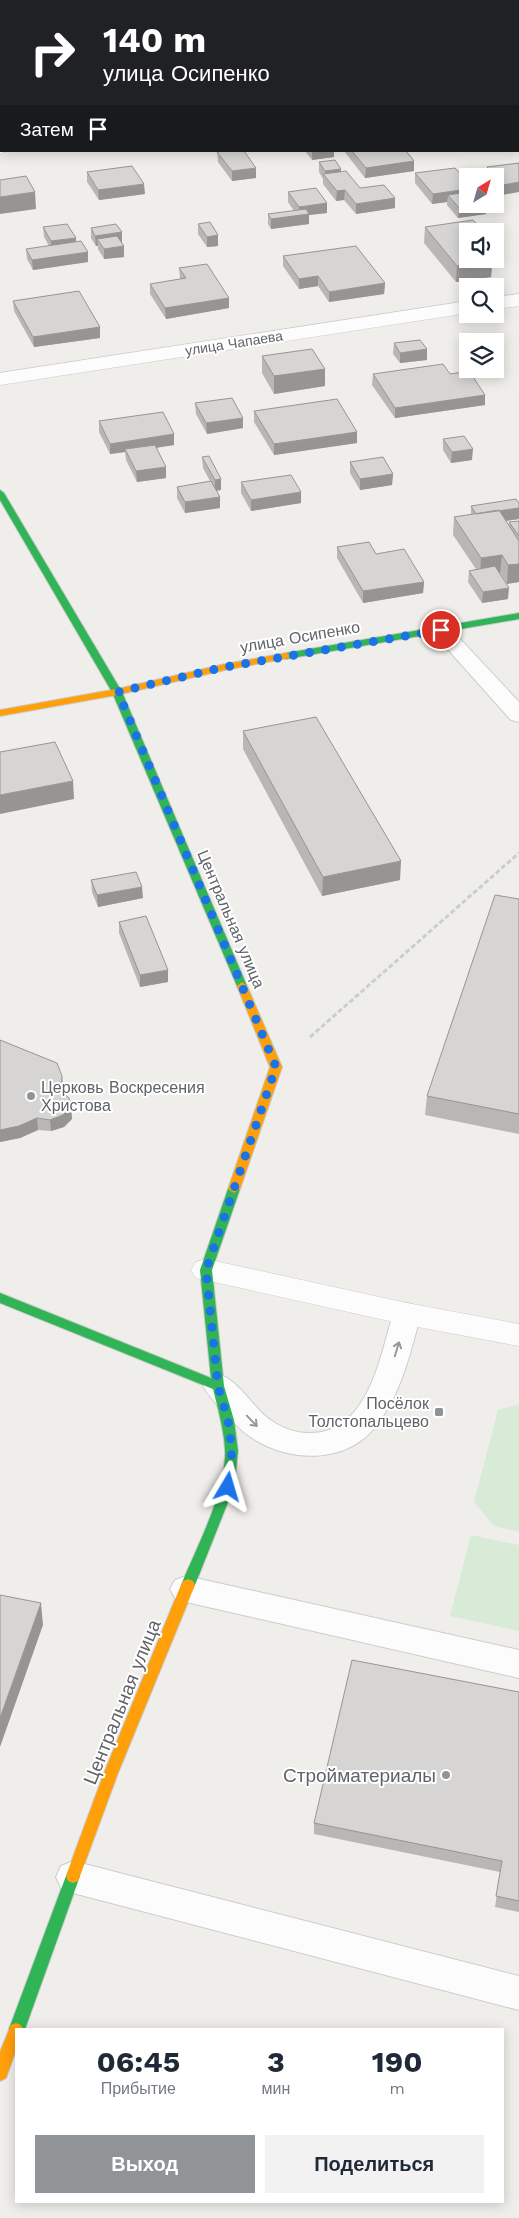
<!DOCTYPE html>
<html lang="ru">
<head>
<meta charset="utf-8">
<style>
  body { margin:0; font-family:"Work Sans",sans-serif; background:#f2f2f3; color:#1f2937; height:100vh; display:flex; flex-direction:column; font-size:19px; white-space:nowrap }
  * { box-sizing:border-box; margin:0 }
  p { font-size:16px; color:#747a83 }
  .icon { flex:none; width:28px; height:28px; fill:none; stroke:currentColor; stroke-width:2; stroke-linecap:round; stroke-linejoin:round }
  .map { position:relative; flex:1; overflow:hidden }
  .side { position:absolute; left:15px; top:2028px; width:489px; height:175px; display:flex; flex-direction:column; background:#fff; border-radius:0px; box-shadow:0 2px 12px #0003 }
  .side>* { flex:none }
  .top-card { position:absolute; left:0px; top:0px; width:520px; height:152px; box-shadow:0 2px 12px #0003; background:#202124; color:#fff; overflow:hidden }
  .needle { width:32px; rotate:37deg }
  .tools { position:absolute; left:459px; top:168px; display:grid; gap:10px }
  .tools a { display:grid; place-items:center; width:45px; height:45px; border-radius:0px; background:#fff; box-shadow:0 2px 12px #0003; font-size:25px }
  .pin { position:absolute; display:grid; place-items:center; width:42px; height:42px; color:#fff; margin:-21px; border:2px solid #fff; border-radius:50%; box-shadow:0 1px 5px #0007 }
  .me { position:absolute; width:55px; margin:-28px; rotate:7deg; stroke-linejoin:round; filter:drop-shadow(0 0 4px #0008) }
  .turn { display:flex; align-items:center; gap:18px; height:105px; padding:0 20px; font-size:22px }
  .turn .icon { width:65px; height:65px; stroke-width:2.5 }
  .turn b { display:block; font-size:35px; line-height:42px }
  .then { display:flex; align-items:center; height:48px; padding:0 20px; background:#0003; gap:10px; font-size:19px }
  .eta { display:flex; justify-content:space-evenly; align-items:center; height:85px; text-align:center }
  .eta b { font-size:30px; font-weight:700; line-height:35px }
  .cta { display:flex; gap:10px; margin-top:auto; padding:10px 20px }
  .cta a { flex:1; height:58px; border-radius:0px; background:#919496; color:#fff; font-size:20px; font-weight:700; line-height:58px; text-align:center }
  .cta a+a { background:#f2f2f3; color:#1f2937 }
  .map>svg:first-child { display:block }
  .green { fill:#d8ebd6 }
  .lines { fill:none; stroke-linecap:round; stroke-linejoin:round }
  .lane-casing { stroke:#cbcccc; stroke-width:2 }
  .street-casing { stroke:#cbcccc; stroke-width:1 }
  .fast-casing { stroke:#cacacb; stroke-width:2 }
  .slow-casing { stroke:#cacacb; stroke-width:2 }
  .path { stroke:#cacfcc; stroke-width:3; stroke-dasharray:5 2.5; stroke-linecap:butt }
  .lane { fill:#fdfcfc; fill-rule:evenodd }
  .street { fill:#fdfcfc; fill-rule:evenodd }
  .fast { fill:#30b455; fill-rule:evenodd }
  .slow { fill:#ff9f0a; fill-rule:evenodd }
  .wall { fill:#b8b7b5 }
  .shaded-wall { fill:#969594 }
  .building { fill:#d6d5d3; stroke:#969594 }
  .oneway { stroke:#96999c }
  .route { stroke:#1a73e8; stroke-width:9; stroke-dasharray:0 16.2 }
  .poi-dot { fill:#919496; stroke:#fff; stroke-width:2 }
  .labels { text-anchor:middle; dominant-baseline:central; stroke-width:4; stroke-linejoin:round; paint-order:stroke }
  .far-street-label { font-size:14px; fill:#5f6368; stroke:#fff }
  .street-label { font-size:16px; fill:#5f6368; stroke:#fff }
  .poi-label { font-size:16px; fill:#5f6368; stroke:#fff; text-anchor:start }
  .near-street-label { font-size:19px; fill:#5f6368; stroke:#fff }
  .near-poi-label { font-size:19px; fill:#5f6368; stroke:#fff; text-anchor:end }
</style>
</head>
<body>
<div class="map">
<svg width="519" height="2218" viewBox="0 0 519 2218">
  <rect width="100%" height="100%" fill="#efeeea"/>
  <!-- green -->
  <path class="green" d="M 519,1404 L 519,1532 L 494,1526 L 474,1502 L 498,1410 Z
    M 471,1535 L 519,1545 L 519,1631 L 450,1616 Z"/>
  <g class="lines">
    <!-- lane casing -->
    <g class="lane-casing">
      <path id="lane" d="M 441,624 L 448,626 L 519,702 L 519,722 L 511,720 L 434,634 L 430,630 L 434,626 Z
        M 407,1303 L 417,1306 L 421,1314 C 410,1353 402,1393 376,1426 C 346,1465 287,1463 249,1436 C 239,1429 231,1419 222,1410 C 215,1402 208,1395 203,1386 L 208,1378 C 211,1377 215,1375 219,1375 C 233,1376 253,1405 264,1415 C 277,1426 293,1433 309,1433 C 368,1434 380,1357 393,1314 L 397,1306 Z
        M 186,1576 L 519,1650 L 519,1678 L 186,1602 L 175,1598 L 170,1589 L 175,1580 Z
        M 73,1861 L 519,1976 L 519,2010 L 73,1893 L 61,1888 L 56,1877 L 61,1866 Z"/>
    </g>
    <!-- street casing -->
    <g class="street-casing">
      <path id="street" d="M 0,143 L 1,151 L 7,151 L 0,154 Z
        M 519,294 L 519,306 L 495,309 L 495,297 Z
        M 468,301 L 468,313 L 0,385 L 0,373 Z
        M 206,1259 L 407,1303 L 519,1324 L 519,1346 L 407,1325 L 196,1278 L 191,1270 L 196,1262 Z"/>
    </g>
    <!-- fast casing -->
    <g class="fast-casing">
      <path id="fast" d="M 0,490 L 4,493 L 122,692 L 247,986 L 246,988 L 238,988 L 237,986 L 112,692 L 0,500 Z
        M 519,613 L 519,619 L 286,659 L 281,656 L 286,653 Z
        M 234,1185 L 240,1189 L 212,1270 L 224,1386 L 234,1420 L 238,1451 L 234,1487 L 195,1585 L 193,1589 L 188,1591 L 183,1589 L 181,1585 C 197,1547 227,1490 225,1450 C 224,1429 218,1409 213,1389 L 0,1303 L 0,1293 L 211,1378 L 200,1270 L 228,1189 Z
        M 73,1869 L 78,1871 L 80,1876 L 25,2029 L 16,2029 L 16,2036 L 12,2034 L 9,2029 L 66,1876 L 68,1871 Z"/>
    </g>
    <!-- slow casing -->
    <g class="slow-casing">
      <path id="slow" d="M 286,653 L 289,654 L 289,658 L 225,670 L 117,695 L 0,716 L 0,710 L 117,689 L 225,664 Z
        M 242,982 L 247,986 L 282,1067 L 240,1189 L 234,1193 L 228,1189 L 270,1067 L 237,986 Z
        M 188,1579 L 193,1581 L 195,1585 L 118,1773 L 80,1876 L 78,1881 L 73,1883 L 68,1881 L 66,1876 L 104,1773 L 181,1585 L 183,1581 Z
        M 16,2023 L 21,2025 L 23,2029 L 16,2029 L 16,2050 L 6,2078 L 0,2081 L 0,2052 L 11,2025 Z"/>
    </g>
    <!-- path -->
    <path class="path" d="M 310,1037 L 519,853"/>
    <!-- lane -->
    <use href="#lane" class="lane"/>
    <!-- street -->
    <use href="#street" class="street"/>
    <!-- fast -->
    <use href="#fast" class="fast"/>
    <!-- slow -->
    <use href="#slow" class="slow"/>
  </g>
  <!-- wall -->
  <path class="wall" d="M 109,0 L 147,0 L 147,1 L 110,1 Z
    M 434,0 L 465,0 L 465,1 L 434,1 Z
    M 0,105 L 1,105 L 1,116 L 0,115 Z
    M 305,151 L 334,151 L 334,157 L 312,160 Z
    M 344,151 L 406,151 L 414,161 L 414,171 L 365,178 Z
    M 217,152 L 256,178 L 232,181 L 218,162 Z
    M 319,162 L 341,171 L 360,188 L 395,208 L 356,214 L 344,200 L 336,201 L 323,184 L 323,179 L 319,172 Z
    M 519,163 L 502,195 L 495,187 L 495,176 L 487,176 L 487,167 Z
    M 87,172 L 145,194 L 99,200 L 87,182 Z
    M 415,173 L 468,204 L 486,204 L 486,214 L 458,218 L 447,205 L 447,202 L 432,204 L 415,183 Z
    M 288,192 L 327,213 L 309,215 L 309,224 L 271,229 L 268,224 L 268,214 L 294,211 L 288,202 Z
    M 198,224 L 218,235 L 218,246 L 207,247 L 198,234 Z
    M 43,227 L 76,238 L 76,242 L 88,262 L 33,270 L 27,259 L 26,249 L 49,246 L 44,237 Z
    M 425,227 L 497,266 L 492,266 L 491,277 L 456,282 L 424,243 Z
    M 91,228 L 122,242 L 121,243 L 124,246 L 124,257 L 104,259 L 98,249 L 98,246 L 96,246 L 91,238 Z
    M 283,256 L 385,283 L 384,294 L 329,302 L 318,286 L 299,289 L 283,266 Z
    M 179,268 L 229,298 L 229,308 L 166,319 L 150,294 L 150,284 L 180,279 Z
    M 13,301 L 100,327 L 100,338 L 34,347 L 14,311 Z
    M 394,343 L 427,360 L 400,363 L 393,354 Z
    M 262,356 L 325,369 L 325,386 L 274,394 L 262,373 Z
    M 373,374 L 450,374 L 485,395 L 485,405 L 395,418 L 372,385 Z
    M 195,403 L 243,428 L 207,434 L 196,414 Z
    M 254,411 L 357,443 L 274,455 L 254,422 Z
    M 99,421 L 174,434 L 174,445 L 156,448 L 166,478 L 137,482 L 126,460 L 125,452 L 110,454 L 99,432 Z
    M 443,439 L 472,460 L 451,463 L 443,450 Z
    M 202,457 L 221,479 L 221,490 L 216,491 L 220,508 L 185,513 L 177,498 L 177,487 L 210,481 L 203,468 Z
    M 350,462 L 393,474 L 392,485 L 360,490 L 350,473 Z
    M 241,482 L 301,492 L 301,503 L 251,511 L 241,493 Z
    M 471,506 L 519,519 L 506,521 L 509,525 L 509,522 L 519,521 L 519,582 L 507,584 L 500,573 L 499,573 L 508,599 L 482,603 L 468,582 L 469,571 L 476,569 L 453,535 L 454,517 L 471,515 Z
    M 337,547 L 376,554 L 424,582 L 423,593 L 363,603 L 337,558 Z
    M 243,731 L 400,880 L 322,896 L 243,749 Z
    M 91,880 L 143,898 L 98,907 L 92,892 Z
    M 519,899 L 519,1134 L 425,1115 L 427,1096 Z
    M 119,922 L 168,970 L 168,982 L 140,987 L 119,933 Z
    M 0,1040 L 63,1088 L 63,1093 L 71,1107 L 72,1119 L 64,1127 L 51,1131 L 38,1130 L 20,1138 L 0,1142 Z
    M 519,1692 L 519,1912 L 495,1907 L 500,1872 L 314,1834 L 314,1823 Z"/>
  <!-- shaded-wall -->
  <path class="shaded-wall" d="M 1,10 L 1,20 L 0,20 L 0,11 Z
    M 0,69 L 1,69 L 1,79 L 0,79 Z
    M 312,151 L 334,151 L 334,157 L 312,160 Z
    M 414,161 L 414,171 L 365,178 L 366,168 Z
    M 256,168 L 256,178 L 232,181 L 232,171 Z
    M 341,169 L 341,179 L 325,176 L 325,171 Z
    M 519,182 L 519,192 L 502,195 L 503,185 Z
    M 144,184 L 145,194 L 99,200 L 98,190 Z
    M 468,189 L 468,199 L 448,195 L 447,202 L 432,204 L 433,194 Z
    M 345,190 L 344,200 L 336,201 L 337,191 Z
    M 35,192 L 36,209 L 0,214 L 0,197 Z
    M 395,198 L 395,208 L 356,214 L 356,204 Z
    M 327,203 L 327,213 L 309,215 L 309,224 L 271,229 L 271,219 L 299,215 L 299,207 Z
    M 486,204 L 486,214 L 458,218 L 459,208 Z
    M 122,232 L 122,242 L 101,245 L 97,239 L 98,246 L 96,246 L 95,236 Z
    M 218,235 L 218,246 L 207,247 L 207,237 Z
    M 76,238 L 76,248 L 52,252 L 51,241 Z
    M 124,246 L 124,257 L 104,259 L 104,249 Z
    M 495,249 L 498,249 L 497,266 L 492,266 L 491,277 L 456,282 L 457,266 L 483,259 L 495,259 Z
    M 88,252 L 88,262 L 33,270 L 32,260 Z
    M 318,276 L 318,286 L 299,289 L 299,279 Z
    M 385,283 L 384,294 L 329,302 L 329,292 Z
    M 229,298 L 229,308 L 166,319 L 165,308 Z
    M 100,327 L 100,338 L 34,347 L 33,337 Z
    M 427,349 L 427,360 L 400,363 L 400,353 Z
    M 325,369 L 325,386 L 274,394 L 274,376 Z
    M 485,395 L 485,405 L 395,418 L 395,408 Z
    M 243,418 L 243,428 L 207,434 L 206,423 Z
    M 357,432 L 357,443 L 274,455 L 274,444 Z
    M 174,434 L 174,445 L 127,452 L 125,449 L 125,452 L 110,454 L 110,444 Z
    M 473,449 L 472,460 L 451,463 L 452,452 Z
    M 166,467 L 166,478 L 137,482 L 136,471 Z
    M 393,474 L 392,485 L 360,490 L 360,479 Z
    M 221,479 L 221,490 L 215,491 L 215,480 Z
    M 301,492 L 301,503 L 251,511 L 251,500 Z
    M 220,497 L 220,508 L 185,513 L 185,502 Z
    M 519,508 L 519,519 L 476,525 L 476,514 Z
    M 502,555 L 500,573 L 480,576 L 481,558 Z
    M 519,564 L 519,582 L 507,584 L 508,565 Z
    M 424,582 L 423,593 L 363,603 L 363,591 Z
    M 509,588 L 508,599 L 482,603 L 483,592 Z
    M 73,781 L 74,799 L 0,814 L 0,795 Z
    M 401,861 L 400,880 L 322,896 L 323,877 Z
    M 142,887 L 143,898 L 98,907 L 97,895 Z
    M 168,970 L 168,982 L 140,987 L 140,975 Z
    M 62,1076 L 63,1088 L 62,1103 L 61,1091 Z
    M 71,1107 L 72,1119 L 64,1127 L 51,1131 L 50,1120 Z
    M 37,1118 L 38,1130 L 20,1138 L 0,1142 L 0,1130 Z
    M 41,1603 L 43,1625 L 0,1747 L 0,1718 Z"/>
  <!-- building -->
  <path class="building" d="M 0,0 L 31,0 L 32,1 L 1,1 L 1,10 L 0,11 Z
    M 304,0 L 311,0 L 312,1 L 293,1 Z
    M 362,0 L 367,0 L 368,1 L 352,1 Z
    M 374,0 L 400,0 L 401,1 L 376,1 Z
    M 442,0 L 462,0 L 451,1 L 444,1 Z
    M 511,0 L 519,0 L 519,8 L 519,1 L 513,1 Z
    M 224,151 L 244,151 L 256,168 L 232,171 L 217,152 Z
    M 352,151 L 406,151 L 414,161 L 366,168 Z
    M 335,160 L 341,169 L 325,171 L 319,162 Z
    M 519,163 L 519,182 L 503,185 L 487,167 Z
    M 132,166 L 144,184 L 98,190 L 87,172 Z
    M 455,168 L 468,182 L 468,189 L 433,194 L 415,173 Z
    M 346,171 L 360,188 L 384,185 L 395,198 L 356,204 L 345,190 L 337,191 L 323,174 Z
    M 26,176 L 35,192 L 0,197 L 0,180 Z
    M 316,188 L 327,203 L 299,207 L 288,192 Z
    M 468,192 L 468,204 L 486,204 L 459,208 L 448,195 Z
    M 306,209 L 309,214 L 271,219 L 268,214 Z
    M 473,220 L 483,231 L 468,231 L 468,259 L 490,259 L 492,261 L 457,266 L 425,227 Z
    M 210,222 L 218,235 L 207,237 L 198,224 Z
    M 67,224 L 76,238 L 51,241 L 43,227 Z
    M 116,224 L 122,232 L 95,236 L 91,228 Z
    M 117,236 L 124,246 L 104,249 L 97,239 Z
    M 81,241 L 88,252 L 32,260 L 26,249 Z
    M 356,246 L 385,283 L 329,292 L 318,276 L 299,279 L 283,256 Z
    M 207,264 L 229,298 L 165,308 L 150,284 L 186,278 L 179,268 Z
    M 79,291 L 100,327 L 33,337 L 13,301 Z
    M 420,340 L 427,349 L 400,353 L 394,343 Z
    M 312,349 L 325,369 L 274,376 L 262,356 Z
    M 443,364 L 450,374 L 469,371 L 485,395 L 395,408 L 373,374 Z
    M 232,398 L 243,418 L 206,423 L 195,403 Z
    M 337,399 L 357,432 L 274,444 L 254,411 Z
    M 163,412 L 174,434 L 110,444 L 99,421 Z
    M 464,436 L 473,449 L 452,452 L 443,439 Z
    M 155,445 L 166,467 L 136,471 L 125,449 Z
    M 209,456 L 221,479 L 215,480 L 202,457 Z
    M 383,457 L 393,474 L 360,479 L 350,462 Z
    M 291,475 L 301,492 L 251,500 L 241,482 Z
    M 211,481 L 220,497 L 185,502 L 177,487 Z
    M 516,499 L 519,503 L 519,508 L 476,514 L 471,506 Z
    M 499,510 L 519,541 L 519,564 L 508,565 L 502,555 L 481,558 L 454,517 Z
    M 519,521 L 519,536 L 509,522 Z
    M 369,542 L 376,554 L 404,549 L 424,582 L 363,591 L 337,547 Z
    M 495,566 L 509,588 L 483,592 L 469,571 Z
    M 316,717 L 401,861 L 323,877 L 243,731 Z
    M 55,742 L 73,781 L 0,795 L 0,752 Z
    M 136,872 L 142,887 L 97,895 L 91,880 Z
    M 495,895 L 519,899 L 519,1114 L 427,1096 Z
    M 146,916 L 168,970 L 140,975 L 119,922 Z
    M 0,1040 L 57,1063 L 62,1076 L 61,1091 L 69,1098 L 71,1107 L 63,1115 L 50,1120 L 37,1118 L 19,1126 L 0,1130 Z
    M 0,1595 L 41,1603 L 0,1718 Z
    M 352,1660 L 519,1692 L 519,1901 L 496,1896 L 502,1861 L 314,1823 Z"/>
  <!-- one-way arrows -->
  <defs><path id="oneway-shaft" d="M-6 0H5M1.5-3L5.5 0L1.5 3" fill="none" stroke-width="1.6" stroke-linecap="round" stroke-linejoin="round" transform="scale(1.25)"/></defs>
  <g class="oneway">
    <use href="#oneway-shaft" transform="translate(397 1349) rotate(-73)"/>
    <use href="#oneway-shaft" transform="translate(252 1421) rotate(46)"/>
  </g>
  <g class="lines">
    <!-- route -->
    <path class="route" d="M 228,1487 L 232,1451 L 228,1420 L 218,1386 L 206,1270 L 276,1067 L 118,692 L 225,667 L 441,630"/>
  </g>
  <!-- markers -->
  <g class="poi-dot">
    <circle cx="31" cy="1096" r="5"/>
    <rect x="434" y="1407" width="10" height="10" rx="2.5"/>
    <circle cx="446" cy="1775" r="5"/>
  </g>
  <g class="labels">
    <!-- far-street labels -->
    <g class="far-street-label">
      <text transform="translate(234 343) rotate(-9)">улица Чапаева</text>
    </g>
    <!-- street labels -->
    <g class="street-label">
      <text transform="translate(300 637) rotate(-10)">улица Осипенко</text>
      <text transform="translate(231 919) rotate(67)">Центральная улица</text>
    </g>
    <!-- poi labels -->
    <g class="poi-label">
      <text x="41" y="1087">Церковь Воскресения<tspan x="41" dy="18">Христова</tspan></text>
      <text x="429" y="1403" text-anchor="end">Посёлок<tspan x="429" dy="18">Толстопальцево</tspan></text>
    </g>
    <!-- near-street labels -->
    <g class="near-street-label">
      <text transform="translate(122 1702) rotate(-68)">Центральная улица</text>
    </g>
    <!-- near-poi labels -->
    <g class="near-poi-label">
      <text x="436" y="1775">Стройматериалы</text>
    </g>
  </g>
</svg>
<div class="tools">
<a><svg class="needle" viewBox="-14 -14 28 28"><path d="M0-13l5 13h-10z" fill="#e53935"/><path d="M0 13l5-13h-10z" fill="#747a83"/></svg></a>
<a><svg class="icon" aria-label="sound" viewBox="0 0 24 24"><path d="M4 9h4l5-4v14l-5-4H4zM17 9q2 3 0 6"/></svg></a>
<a><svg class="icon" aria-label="search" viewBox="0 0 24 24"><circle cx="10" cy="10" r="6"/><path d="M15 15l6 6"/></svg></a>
<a><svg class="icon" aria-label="layers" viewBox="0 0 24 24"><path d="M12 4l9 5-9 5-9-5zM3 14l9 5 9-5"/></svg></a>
</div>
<div class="pin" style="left:441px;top:630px;background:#d93025"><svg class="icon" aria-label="arrive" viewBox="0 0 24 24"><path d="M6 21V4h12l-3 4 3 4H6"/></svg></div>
<svg class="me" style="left:228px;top:1487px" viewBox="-20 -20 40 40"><path d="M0-17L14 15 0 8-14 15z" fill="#1a73e8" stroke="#fff" stroke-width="4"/></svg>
<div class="top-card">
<div class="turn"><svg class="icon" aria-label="right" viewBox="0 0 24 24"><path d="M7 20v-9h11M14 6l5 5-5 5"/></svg><div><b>140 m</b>улица Осипенко</div></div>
<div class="then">Затем<svg class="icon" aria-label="arrive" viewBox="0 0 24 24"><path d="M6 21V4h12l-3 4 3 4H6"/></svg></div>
</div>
<section class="side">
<div class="eta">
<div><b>06:45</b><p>Прибытие</p></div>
<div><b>3</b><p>мин</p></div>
<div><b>190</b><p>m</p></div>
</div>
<div class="cta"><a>Выход</a><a>Поделиться</a></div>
</section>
</div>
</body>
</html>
